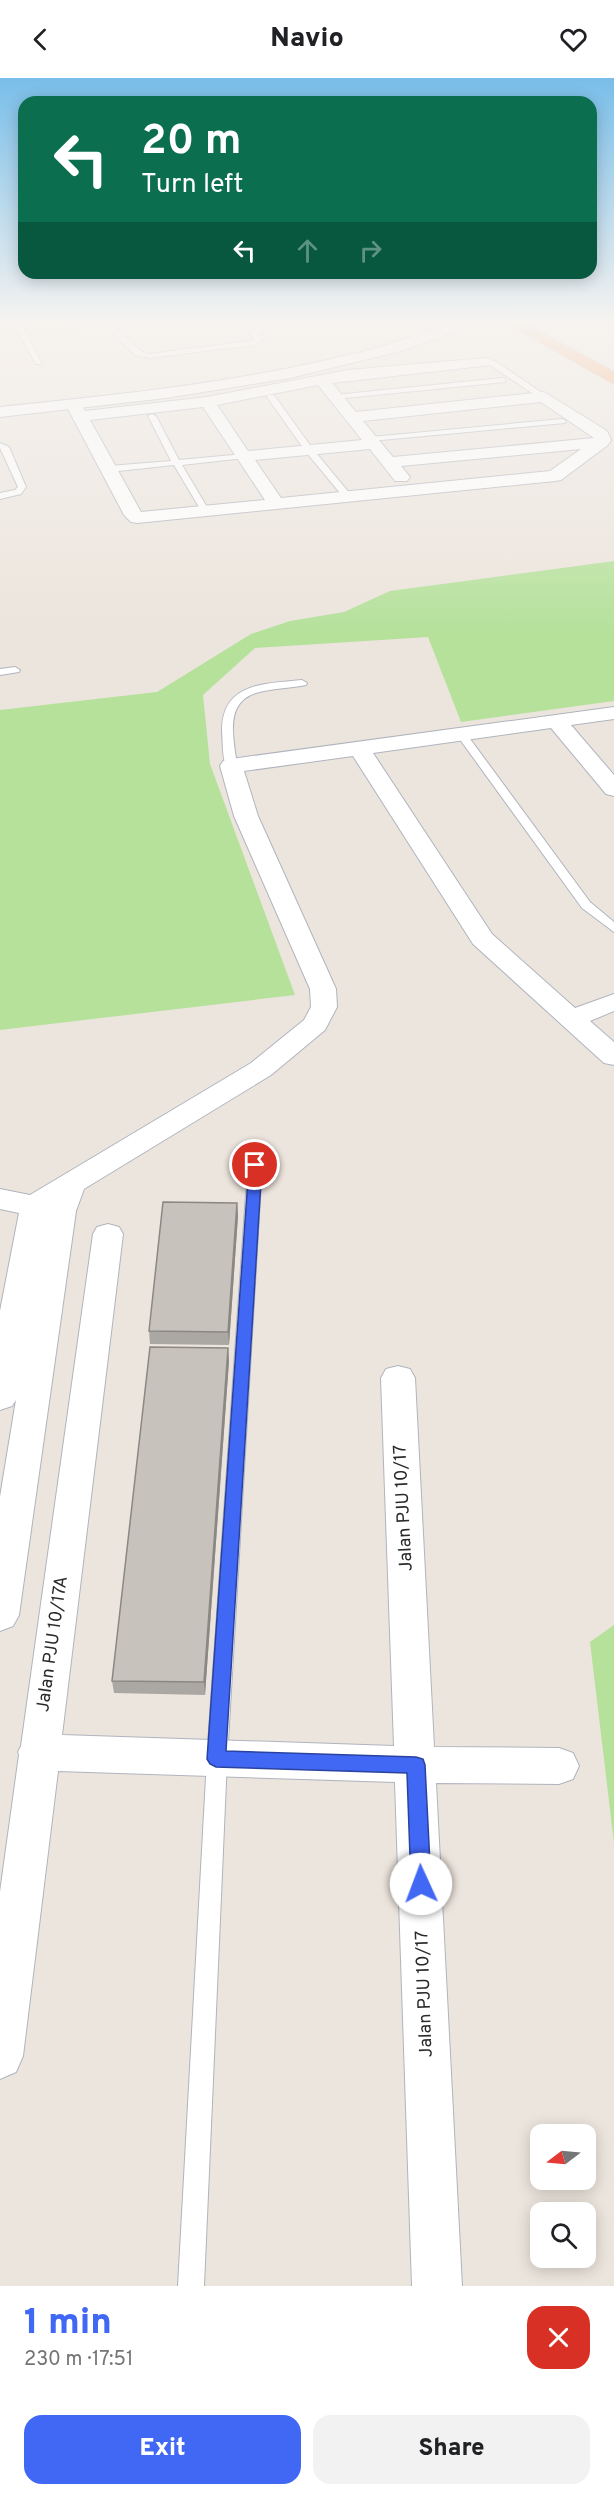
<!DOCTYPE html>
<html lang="en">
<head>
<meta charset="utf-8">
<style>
  body { margin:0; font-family:Overpass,sans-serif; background:#f2f2f2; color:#202124; height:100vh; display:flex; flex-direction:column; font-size:22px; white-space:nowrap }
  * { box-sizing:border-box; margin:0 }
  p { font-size:20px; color:#757577 }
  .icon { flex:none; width:33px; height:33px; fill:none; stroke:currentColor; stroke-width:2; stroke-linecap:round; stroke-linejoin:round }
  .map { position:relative; height:2208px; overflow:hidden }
  .sheet { display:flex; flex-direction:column; background:#fff; flex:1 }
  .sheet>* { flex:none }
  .hud { position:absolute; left:18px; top:18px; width:579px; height:183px; border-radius:18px; box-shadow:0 3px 15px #0003; background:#0b6e4f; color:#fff; overflow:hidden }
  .needle { width:39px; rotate:254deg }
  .controls { position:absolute; left:530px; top:2046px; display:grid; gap:12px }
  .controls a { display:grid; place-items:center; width:66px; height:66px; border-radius:12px; background:#fff; box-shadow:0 3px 15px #0003; font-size:30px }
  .pin { position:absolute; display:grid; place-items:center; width:51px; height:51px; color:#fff; margin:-26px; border:3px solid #fff; border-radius:50%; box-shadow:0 2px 6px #0007 }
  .me { position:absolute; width:66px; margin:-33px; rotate:358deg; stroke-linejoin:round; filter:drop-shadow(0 0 4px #0008) }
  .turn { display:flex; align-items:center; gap:21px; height:126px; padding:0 24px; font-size:27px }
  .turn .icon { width:78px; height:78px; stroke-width:2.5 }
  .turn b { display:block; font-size:42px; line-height:51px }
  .lanes { display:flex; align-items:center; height:57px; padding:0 24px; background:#0003; justify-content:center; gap:30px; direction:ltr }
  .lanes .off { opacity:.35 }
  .round { display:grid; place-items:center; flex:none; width:63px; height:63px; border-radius:18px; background:#f2f2f2 }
  .summary { display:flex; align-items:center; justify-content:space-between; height:102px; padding:0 24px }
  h1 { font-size:36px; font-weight:800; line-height:45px; color:#4167f5 }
  .cta { display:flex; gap:12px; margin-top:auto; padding:12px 24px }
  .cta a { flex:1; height:69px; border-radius:18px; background:#4167f5; color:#fff; font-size:24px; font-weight:800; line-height:69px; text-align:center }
  .cta a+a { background:#f2f2f2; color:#202124 }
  header { display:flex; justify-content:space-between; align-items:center; height:78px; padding:0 24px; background:#fff; font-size:27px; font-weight:800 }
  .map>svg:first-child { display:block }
  .education { fill:#ede2cd }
  .green { fill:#b5e19b }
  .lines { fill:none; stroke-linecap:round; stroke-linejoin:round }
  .lane-casing { stroke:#b0b4be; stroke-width:2 }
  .street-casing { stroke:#b0b4be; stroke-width:2 }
  .secondary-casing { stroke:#b0b4be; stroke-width:2 }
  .highway-casing { stroke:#c3c3c3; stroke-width:2 }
  .lane { fill:#fff; fill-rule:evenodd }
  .street { fill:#fff; fill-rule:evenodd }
  .secondary { fill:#fff; fill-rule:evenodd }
  .highway { fill:#fa9b5a; fill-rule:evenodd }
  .wall { fill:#aba7a2 }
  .shaded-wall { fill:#8b8884 }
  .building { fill:#c7c2bc; stroke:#8b8884; stroke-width:1.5 }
  .route { fill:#4167f5; stroke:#2a439f; stroke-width:1.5 }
  .labels { text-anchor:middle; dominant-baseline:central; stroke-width:4.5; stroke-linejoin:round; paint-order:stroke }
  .near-street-label { font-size:18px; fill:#2a2a2a; stroke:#fff }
</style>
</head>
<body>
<header><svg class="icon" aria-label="back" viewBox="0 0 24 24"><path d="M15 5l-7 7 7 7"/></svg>Navio<svg class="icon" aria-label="heart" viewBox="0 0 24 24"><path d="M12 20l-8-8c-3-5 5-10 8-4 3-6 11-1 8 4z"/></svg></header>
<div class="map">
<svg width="614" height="2208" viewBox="0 0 614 2208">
  <rect width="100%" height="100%" fill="#ece5dd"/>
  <!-- education -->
  <path class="education" d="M 0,245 L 67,245 L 109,283 L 0,293 Z"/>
  <!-- green -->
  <path class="green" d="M 614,483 L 614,623 L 461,644 L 428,559 L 255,570 L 203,617 L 210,686 L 295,917 L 0,952 L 0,632 L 157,614 L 251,556 L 290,543 L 344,534 L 390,513 Z
    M 614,1547 L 614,1765 L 590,1564 Z"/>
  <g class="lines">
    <!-- lane casing -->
    <g class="lane-casing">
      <path id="lane" d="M 13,245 L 21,245 L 42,286 L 36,286 Z
        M 102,245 L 109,245 L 141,273 L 149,276 L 250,263 L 254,261 L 250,256 C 257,248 267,245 276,245 L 259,256 L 263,262 L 254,267 L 149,280 L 135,277 Z
        M 486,282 L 495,283 L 548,319 L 541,321 L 490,287 L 483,286 Z
        M 502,300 L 505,300 L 505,304 L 335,321 L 331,319 L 335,317 Z
        M 268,317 L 274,317 L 312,370 L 351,417 L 351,421 L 345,421 L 306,374 L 267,319 Z
        M 152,336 L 156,338 L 179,382 L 244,376 L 248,378 L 244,380 L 182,387 L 210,434 L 209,436 L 203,436 L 174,387 L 109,394 L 105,391 L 109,388 L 171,383 L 148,338 Z
        M 562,341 L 566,343 L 565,345 L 371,363 L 367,361 L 371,359 Z
        M 0,365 L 9,369 L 26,409 L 21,416 L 0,421 L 0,415 L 15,412 L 18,409 L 0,370 Z
        M 15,589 L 20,592 L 19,594 L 0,597 L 0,591 Z
        M 302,602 L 307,605 L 306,607 C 292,610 278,610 264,613 C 223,620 233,656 237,688 L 231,691 L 227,690 C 222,680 223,665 222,653 C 222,604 265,606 302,602 Z
        M 461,653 L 465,654 L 590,824 L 614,844 L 614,854 L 582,830 L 456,656 Z
        M 255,1082 L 262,1087 L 227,1681 L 204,2208 L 178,2208 L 207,1681 L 248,1087 Z"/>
    </g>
    <!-- street casing -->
    <g class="street-casing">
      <path id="street" d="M 486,280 L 491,281 L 493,284 L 491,287 L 332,305 L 356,334 L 544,314 L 607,353 L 611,362 L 608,367 L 561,402 L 555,403 L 137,445 L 131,444 L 124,437 L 66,327 L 74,322 L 80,324 L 85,333 L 207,319 L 348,292 ZM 318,307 L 362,362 L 248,373 L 217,327 ZM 541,324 L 594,360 L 393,379 L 363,343 ZM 203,329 L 265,422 L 141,434 L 90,342 ZM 370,371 L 395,403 L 407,403 L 410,399 L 401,388 L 581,371 L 550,393 L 281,420 L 255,382 Z
        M 614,629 L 614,641 L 571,647 L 614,697 L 614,718 L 606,716 L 551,650 L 373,675 L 492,856 L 575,930 L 614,916 L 614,933 L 590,943 L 614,964 L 614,987 L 604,985 L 473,866 L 353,678 L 244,693 L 258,738 L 336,911 L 337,929 L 325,952 L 271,997 L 84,1111 L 76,1133 L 19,1537 L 13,1548 L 0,1553 L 0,1419 L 16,1322 L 12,1328 L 0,1332 L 0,1233 L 19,1135 L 0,1131 L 0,1111 L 30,1117 L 251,985 L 304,942 L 311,929 L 310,911 L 234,738 L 220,688 L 223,683 L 231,681 Z
        M 108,1146 L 119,1149 L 123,1156 L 62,1657 L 394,1668 L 381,1300 L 386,1291 L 398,1288 L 410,1291 L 415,1300 L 434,1669 L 559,1670 L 573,1675 L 579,1688 L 573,1701 L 559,1706 L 436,1705 L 462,2208 L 412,2208 L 395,1704 L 58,1693 L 23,1978 L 16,1994 L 0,2001 L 0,1814 L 19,1677 L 18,1674 L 21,1668 L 93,1156 L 97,1149 Z"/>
    </g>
    <!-- secondary casing -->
    <g class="secondary-casing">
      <path id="secondary" d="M 445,245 L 465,245 L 448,256 L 401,273 L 290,300 L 166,320 L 0,339 L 0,329 C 103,318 207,308 309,286 C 355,276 402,266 445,245 Z"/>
    </g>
    <!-- highway casing -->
    <g class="highway-casing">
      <path id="highway" d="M 505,245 L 525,245 L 614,294 L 614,306 Z"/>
    </g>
    <!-- lane -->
    <use href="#lane" class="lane"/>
    <!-- street -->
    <use href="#street" class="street"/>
    <!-- secondary -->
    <use href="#secondary" class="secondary"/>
    <!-- highway -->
    <use href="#highway" class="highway"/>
  </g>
  <!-- wall -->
  <path class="wall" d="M 237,1125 L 238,1138 L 229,1267 L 150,1266 L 149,1253 Z
    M 228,1270 L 229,1283 L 205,1617 L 114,1615 L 112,1603 Z"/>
  <!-- shaded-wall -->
  <path class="shaded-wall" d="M 237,1125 L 238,1138 L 229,1267 L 228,1254 Z
    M 228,1270 L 229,1283 L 205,1617 L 204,1604 Z"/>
  <!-- building -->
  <path class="building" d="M 163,1124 L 237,1125 L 228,1254 L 149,1253 Z
    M 150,1269 L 228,1270 L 204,1604 L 112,1603 Z"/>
  <!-- sky -->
  <linearGradient id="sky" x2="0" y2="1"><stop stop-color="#79bee9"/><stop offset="0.44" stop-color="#f6f3f0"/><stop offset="1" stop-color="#f6f3f0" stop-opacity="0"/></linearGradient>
  <rect width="614" height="554" fill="url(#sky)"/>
  <!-- route -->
  <path class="route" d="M 255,1083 L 262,1087 L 226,1673 L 416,1679 L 423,1681 L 425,1687 L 431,1806 L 428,1812 L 421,1815 L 414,1812 L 411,1806 L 407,1695 L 216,1689 L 210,1686 L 207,1681 L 249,1087 Z"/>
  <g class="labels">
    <!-- near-street labels -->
    <g class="near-street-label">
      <text transform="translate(404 1430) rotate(-93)">Jalan PJU 10/17</text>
      <text transform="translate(53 1566) rotate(-82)">Jalan PJU 10/17A</text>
      <text transform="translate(425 1916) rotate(-92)">Jalan PJU 10/17</text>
    </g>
  </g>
</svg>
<div class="controls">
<a><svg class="needle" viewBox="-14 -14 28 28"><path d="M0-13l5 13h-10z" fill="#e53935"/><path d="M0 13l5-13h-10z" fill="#757577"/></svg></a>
<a><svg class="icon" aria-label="search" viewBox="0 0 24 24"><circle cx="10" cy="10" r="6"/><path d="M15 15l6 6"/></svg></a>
</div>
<div class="pin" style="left:255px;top:1087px;background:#d93025"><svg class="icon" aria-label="arrive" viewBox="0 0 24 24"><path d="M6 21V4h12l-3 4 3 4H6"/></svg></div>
<svg class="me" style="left:421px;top:1806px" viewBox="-20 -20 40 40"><circle r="19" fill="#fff"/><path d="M0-13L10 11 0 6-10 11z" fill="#4167f5"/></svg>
<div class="hud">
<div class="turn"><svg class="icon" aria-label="left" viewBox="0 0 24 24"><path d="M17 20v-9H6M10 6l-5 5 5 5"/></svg><div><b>20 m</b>Turn left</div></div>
<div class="lanes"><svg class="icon" aria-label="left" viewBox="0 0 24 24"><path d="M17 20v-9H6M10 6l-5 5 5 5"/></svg><svg class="icon off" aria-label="ahead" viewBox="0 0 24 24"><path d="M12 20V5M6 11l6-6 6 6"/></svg><svg class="icon off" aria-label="right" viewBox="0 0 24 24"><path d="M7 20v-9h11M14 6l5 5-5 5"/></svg></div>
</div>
</div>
<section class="sheet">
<div class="summary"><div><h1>1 min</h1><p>230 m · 17:51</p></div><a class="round" style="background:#d93025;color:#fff"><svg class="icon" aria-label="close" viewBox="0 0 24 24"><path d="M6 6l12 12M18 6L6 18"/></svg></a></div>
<div class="cta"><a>Exit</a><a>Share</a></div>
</section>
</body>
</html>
